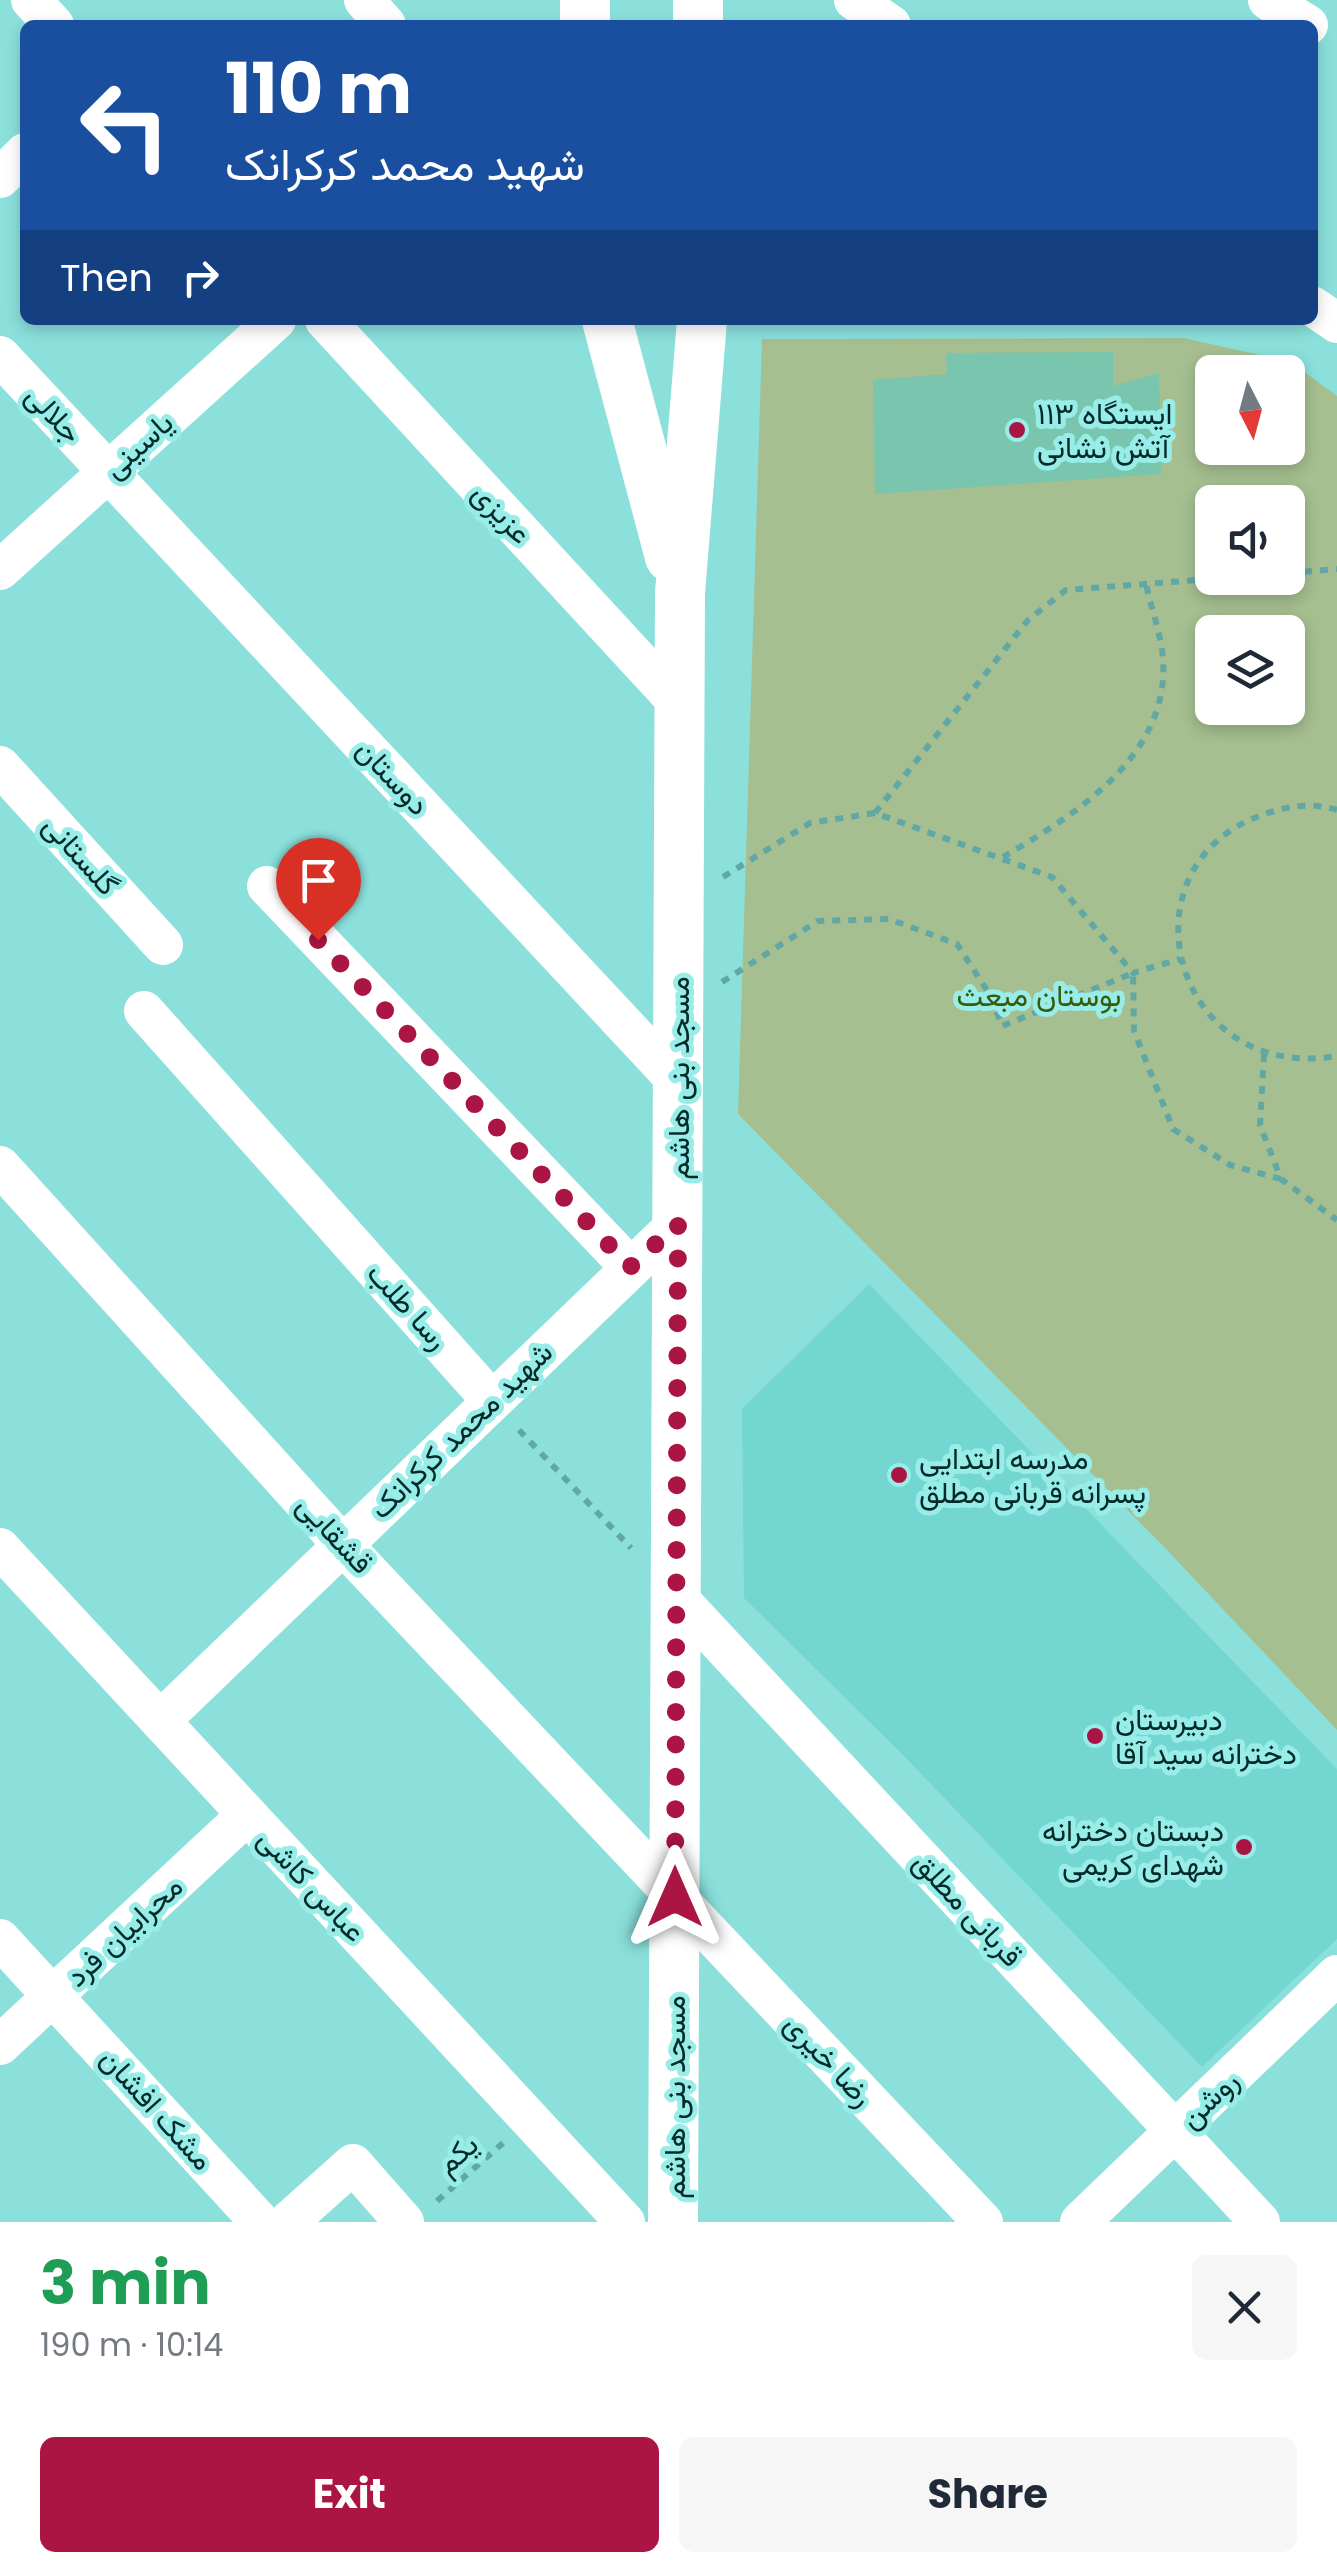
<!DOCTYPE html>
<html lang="en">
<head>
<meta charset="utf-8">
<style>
  body { margin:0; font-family:Poppins,Vazirmatn,sans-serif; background:#f6f6f7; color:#1f2937; height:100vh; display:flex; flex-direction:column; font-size:38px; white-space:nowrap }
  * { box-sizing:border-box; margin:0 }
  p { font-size:32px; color:#747a83 }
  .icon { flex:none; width:55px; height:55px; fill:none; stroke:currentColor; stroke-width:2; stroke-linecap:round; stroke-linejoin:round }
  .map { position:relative; height:2222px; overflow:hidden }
  .sheet { display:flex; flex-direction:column; background:#fff; flex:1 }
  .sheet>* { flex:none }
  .guide { position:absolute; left:20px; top:20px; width:1298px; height:305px; border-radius:15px; box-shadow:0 5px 15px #0003; background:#1a4fa0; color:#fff; overflow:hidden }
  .needle { width:65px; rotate:174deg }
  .tools { position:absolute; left:1195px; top:355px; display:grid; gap:20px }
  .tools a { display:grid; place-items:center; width:110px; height:110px; border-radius:15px; background:#fff; box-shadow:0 5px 15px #0003; font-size:50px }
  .pin { position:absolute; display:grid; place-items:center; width:85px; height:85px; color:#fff; margin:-102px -42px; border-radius:50% 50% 50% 0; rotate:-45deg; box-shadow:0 0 10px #0007 }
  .pin .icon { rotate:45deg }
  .me { position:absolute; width:110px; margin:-55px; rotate:0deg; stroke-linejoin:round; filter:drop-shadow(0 0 8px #0008) }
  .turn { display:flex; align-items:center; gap:35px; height:210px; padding:0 40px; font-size:45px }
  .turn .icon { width:130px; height:130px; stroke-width:2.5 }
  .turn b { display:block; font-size:70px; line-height:85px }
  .then { display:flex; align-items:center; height:95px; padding:0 40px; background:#0003; gap:20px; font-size:38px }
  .round { display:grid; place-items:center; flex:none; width:105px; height:105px; border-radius:15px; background:#f6f6f7 }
  .headline { display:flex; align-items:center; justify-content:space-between; height:170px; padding:0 40px }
  h1 { font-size:60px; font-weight:700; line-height:75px; color:#1e9e55 }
  .button { display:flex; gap:20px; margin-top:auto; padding:20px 40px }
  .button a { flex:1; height:115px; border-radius:15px; background:#aa1543; color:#fff; font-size:40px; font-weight:700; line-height:115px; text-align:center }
  .button a+a { background:#f6f6f7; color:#1f2937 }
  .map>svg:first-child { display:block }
  .built { fill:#73d6d1 }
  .green { fill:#a5bf90; fill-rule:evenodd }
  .building { fill:#7ac5ad }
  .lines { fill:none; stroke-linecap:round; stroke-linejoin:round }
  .path { stroke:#61a8a5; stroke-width:6; stroke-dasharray:8 8; stroke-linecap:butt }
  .minor { stroke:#fff; stroke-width:40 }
  .major { stroke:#fff; stroke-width:50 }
  .route { stroke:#aa1543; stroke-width:18; stroke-dasharray:0 32.4 }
  .poi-dot { fill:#aa1543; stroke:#98ede9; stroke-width:4 }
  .labels { text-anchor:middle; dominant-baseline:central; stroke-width:10; stroke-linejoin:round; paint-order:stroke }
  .poi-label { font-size:30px; fill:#042b29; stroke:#98ede9; text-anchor:start }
  .street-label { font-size:30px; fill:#042b29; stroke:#98ede9 }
  .park-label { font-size:30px; fill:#385b0a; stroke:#98ede9 }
</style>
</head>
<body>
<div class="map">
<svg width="1337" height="2222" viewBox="0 0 1337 2222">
  <rect width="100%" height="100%" fill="#8be0dc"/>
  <!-- built -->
  <path class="built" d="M 869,1284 L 1337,1769 L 1337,1939 L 1202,2067 L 903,1755 L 744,1598 L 742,1409 Z"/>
  <!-- green -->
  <path class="green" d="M 1184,338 L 1291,362 L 1337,396 L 1337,1730 L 1167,1550 L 738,1114 L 762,339 ZM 1212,372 L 1288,372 L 1288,448 L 1212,448 ZM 1212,502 L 1288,502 L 1288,578 L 1212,578 ZM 1212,632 L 1288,632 L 1288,708 L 1212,708 Z"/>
  <!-- building -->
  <path class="building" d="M 1113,352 L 1113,386 L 1159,373 L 1161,474 L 875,494 L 873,380 L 947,374 L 946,353 Z"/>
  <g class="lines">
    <!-- path -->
    <path class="path" d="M 1288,573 L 1337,569
      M 1337,810 C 1312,802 1286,806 1262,815 C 1117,866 1172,1084 1337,1056
      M 875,813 L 1028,620 L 1066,590 L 1224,578
      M 1003,857 C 1075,815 1170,756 1163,659 C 1161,634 1151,608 1146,584
      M 723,877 L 810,823 L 875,813 L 1052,877 L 1133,973 L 1180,959
      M 722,982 L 818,921 L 889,919 L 957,944 L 990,995 L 1002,1026 L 1133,973 L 1134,1031 L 1173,1129 L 1230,1165 L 1281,1179
      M 1264,1054 L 1260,1125 L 1281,1179 L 1337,1220
      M 519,1430 L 631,1548
      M 437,2201 L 503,2143"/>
    <!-- minor -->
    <path class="minor" d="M 31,0 L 54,25
      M 364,0 L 386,25
      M 854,0 L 891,25
      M 1268,0 L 1308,25
      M 0,178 L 25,153
      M 1312,306 L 1337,323
      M 325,320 L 680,705
      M 0,356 L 678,1082
      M 0,570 L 276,320
      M 0,766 L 163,945
      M 267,886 L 630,1267
      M 144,1011 L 492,1401
      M 0,1166 L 342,1544 L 983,2222
      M 0,1548 L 625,2222
      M 676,1596 L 1260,2222
      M 160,1721 L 678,1223
      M 0,1939 L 260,2222
      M 0,2045 L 247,1815
      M 288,2222 L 353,2164 L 404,2222
      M 1080,2222 L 1337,1975"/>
    <!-- major -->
    <path class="major" d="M 585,0 L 585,25
      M 698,0 L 698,25
      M 607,320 L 670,557
      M 673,2222 L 680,593 L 702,320"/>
  </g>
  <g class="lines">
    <!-- route -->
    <path class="route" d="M 318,940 L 630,1267 L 678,1224 L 675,1897"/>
  </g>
  <!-- markers -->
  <g class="poi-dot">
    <circle cx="1017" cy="430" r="10"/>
    <circle cx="899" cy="1475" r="10"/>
    <circle cx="1095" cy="1736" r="10"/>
    <circle cx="1244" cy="1847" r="10"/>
  </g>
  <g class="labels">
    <!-- poi labels -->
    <g class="poi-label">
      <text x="1037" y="413">ایستگاه ۱۱۳<tspan x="1037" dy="34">آتش نشانی</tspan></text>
      <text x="919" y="1458">مدرسه ابتدایی<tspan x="919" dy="34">پسرانه قربانی مطلق</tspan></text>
      <text x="1115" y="1719">دبیرستان<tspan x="1115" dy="34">دخترانه سید آقا</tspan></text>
      <text x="1224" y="1830" text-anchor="end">دبستان دخترانه<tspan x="1224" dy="34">شهدای کریمی</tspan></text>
    </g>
    <!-- street labels -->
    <g class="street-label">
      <text transform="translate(54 414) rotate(47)">جلالی</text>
      <text transform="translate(138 445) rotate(-42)">یاسینی</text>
      <text transform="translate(502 513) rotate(47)">عزیزی</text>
      <text transform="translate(393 777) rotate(47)">دوستان</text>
      <text transform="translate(81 855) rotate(48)">گلستانی</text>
      <text transform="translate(678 1078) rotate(-90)">مسجد بنی هاشم</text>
      <text transform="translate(408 1306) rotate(48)">رسا طلب</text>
      <text transform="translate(461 1430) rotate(-44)">شهید محمد کرکرانک</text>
      <text transform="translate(335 1534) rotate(47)">قشقایی</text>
      <text transform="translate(312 1885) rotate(47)">عباس کاشی</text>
      <text transform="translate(968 1909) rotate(47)">قربانی مطلق</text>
      <text transform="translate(124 1931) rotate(-43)">محرابیان فرد</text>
      <text transform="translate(829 2060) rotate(47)">رضا خیری</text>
      <text transform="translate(674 2097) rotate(-90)">مسجد بنی هاشم</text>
      <text transform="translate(1209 2099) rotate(-44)">روشن</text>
      <text transform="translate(157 2109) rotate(48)">مشک افشان</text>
      <text transform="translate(457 2154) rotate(-41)">یکم</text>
    </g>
    <!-- park labels -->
    <g class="park-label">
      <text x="1039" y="995">بوستان مبعث</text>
    </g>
  </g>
</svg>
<div class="tools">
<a><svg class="needle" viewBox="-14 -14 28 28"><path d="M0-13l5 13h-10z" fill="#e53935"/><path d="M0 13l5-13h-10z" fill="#747a83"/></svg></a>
<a><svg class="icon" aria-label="sound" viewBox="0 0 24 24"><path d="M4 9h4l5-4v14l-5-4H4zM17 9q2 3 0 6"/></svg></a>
<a><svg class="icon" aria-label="layers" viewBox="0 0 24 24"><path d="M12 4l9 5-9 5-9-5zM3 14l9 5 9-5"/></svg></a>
</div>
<div class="pin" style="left:318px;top:940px;background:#d93025"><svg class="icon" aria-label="arrive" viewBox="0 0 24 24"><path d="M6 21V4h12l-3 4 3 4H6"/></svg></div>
<svg class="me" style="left:675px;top:1897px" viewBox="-20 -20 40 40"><path d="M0-17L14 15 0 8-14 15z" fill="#aa1543" stroke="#fff" stroke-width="4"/></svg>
<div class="guide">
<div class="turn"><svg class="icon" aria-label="left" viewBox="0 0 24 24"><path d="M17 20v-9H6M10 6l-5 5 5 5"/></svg><div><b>110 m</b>شهید محمد کرکرانک</div></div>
<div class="then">Then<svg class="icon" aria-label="right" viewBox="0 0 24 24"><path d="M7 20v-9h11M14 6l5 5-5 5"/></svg></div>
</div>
</div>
<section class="sheet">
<div class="headline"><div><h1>3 min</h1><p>190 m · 10:14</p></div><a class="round"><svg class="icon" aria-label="close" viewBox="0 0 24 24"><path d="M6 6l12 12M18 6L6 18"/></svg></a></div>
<div class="button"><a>Exit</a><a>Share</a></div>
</section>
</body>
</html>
